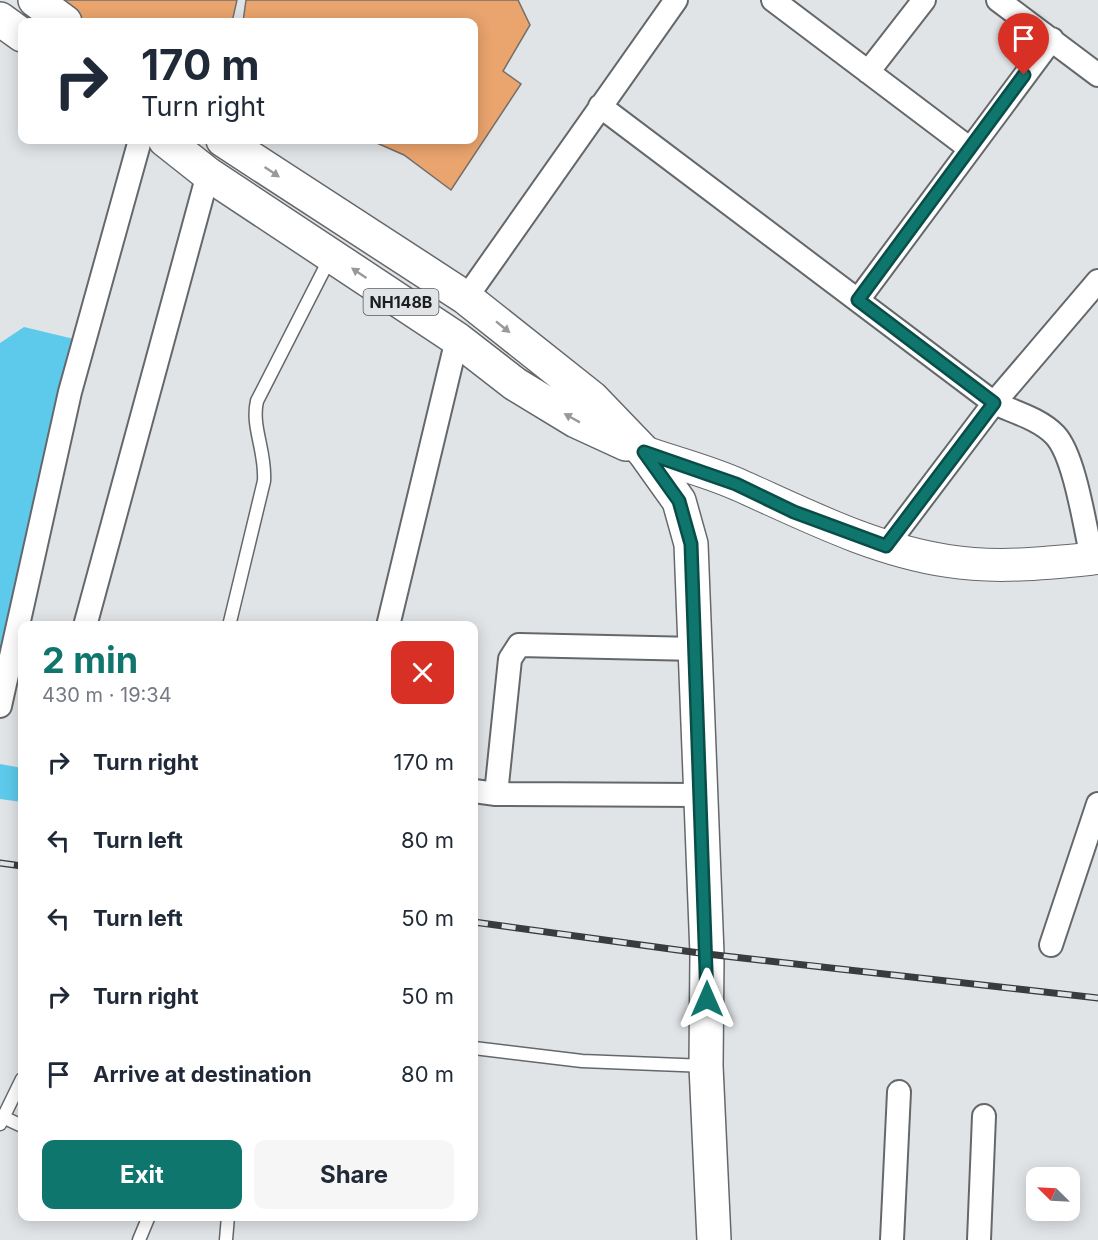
<!DOCTYPE html>
<html lang="en">
<head>
<meta charset="utf-8">
<style>
  body { margin:0; font-family:Inter,sans-serif; background:#f6f6f7; color:#1f2937; height:100vh; display:flex; flex-direction:column; font-size:22px; white-space:nowrap }
  * { box-sizing:border-box; margin:0 }
  p { font-size:20px; color:#747a83 }
  .icon { flex:none; width:33px; height:33px; fill:none; stroke:currentColor; stroke-width:2; stroke-linecap:round; stroke-linejoin:round }
  .map { position:relative; flex:1; overflow:hidden }
  .details { position:absolute; left:18px; top:621px; width:460px; height:600px; display:flex; flex-direction:column; background:#fff; border-radius:12px; box-shadow:0 3px 15px #0003 }
  .details>* { flex:none }
  .banner { position:absolute; left:18px; top:18px; width:460px; height:126px; border-radius:12px; box-shadow:0 3px 15px #0003; background:#fff; color:#1f2937; overflow:hidden }
  .needle { width:39px; rotate:294deg }
  .tools { position:absolute; left:1026px; top:1167px; display:grid; gap:12px }
  .tools a { display:grid; place-items:center; width:54px; height:54px; border-radius:12px; background:#fff; box-shadow:0 3px 15px #0003; font-size:30px }
  .pin { position:absolute; display:grid; place-items:center; width:51px; height:51px; color:#fff; margin:-62px -26px; border-radius:50% 50% 50% 0; rotate:-45deg; box-shadow:0 0 6px #0007 }
  .pin .icon { rotate:45deg }
  .me { position:absolute; width:66px; margin:-33px; rotate:0deg; stroke-linejoin:round; filter:drop-shadow(0 0 4px #0008) }
  .turn { display:flex; align-items:center; gap:21px; height:126px; padding:0 24px; font-size:27px }
  .turn .icon { width:78px; height:78px; stroke-width:2.5 }
  .turn b { display:block; font-size:42px; line-height:51px }
  .round { display:grid; place-items:center; flex:none; width:63px; height:63px; border-radius:12px; background:#f6f6f7 }
  .head { display:flex; align-items:center; justify-content:space-between; height:102px; padding:0 24px }
  h1 { font-size:36px; font-weight:700; line-height:45px; color:#0f766e }
  .cta { display:flex; gap:12px; margin-top:auto; padding:12px 24px }
  .cta a { flex:1; height:69px; border-radius:12px; background:#0f766e; color:#fff; font-size:24px; font-weight:700; line-height:69px; text-align:center }
  .cta a+a { background:#f6f6f7; color:#1f2937 }
  ul { padding:0; list-style:none }
  li { display:flex; align-items:center; gap:18px; height:78px; padding:0 24px }
  li div { flex:1 }
  li b { display:block; font-size:22px }
  li em { font-style:normal }
  .map>svg:first-child { display:block }
  .water { fill:#5dcaeb }
  .building { fill:#eaa46d; stroke:#726f6c; stroke-width:1.5 }
  .lines { fill:none; stroke-linecap:round; stroke-linejoin:round }
  .lane-casing { stroke:#65686b; stroke-width:15 }
  .street-casing { stroke:#65686b; stroke-width:26 }
  .secondary-casing { stroke:#65686b; stroke-width:34 }
  .highway-casing { stroke:#65686b; stroke-width:36 }
  .lane { stroke:#fff; stroke-width:12 }
  .street { stroke:#fff; stroke-width:22 }
  .secondary { stroke:#fff; stroke-width:32 }
  .highway { stroke:#fff; stroke-width:33 }
  .rail-casing { stroke:#393b3d; stroke-width:7 }
  .rail { stroke:#e1e4e7; stroke-width:4.5; stroke-dasharray:14; stroke-linecap:butt }
  .oneway { fill:#99999a }
  .route-casing { stroke:#0a4d48; stroke-width:15 }
  .route { stroke:#0f766e; stroke-width:10 }
  .labels { text-anchor:middle; dominant-baseline:central; stroke-width:6; stroke-linejoin:round; paint-order:stroke }
  .shield { fill:#e1e4e7; stroke:#57595b; stroke-width:1.5 }
  .shield-label { font-size:16px; font-weight:bold; fill:#1c1d1f }
</style>
</head>
<body>
<div class="map">
<svg width="1098" height="1240" viewBox="0 0 1098 1240">
  <rect width="100%" height="100%" fill="#e1e4e7"/>
  <!-- water -->
  <path class="water" d="M 24,327 L 74,339 L 0,664 L 0,343 Z
    M 0,764 L 22,768 L 22,802 L 0,799 Z"/>
  <!-- building -->
  <path class="building" d="M 41,0 L 237,0 L 232,22 L 70,22 Z
    M 246,0 L 518,0 L 530,25 L 503,71 L 521,84 L 451,190 L 404,155 L 370,140 L 474,140 L 474,22 L 243,22 Z"/>
  <g class="lines">
    <!-- lane casing -->
    <g class="lane-casing">
      <path id="lane" d="M 229,626 L 264,481 C 266,451 251,427 257,401 L 331,256
        M 474,1048 L 582,1061 L 706,1066
        M 3,1117 L 22,1126
        M 0,1124 L 22,1079
        M 139,1240 L 149,1216
        M 226,1240 L 228,1216"/>
    </g>
    <!-- street casing -->
    <g class="street-casing">
      <path id="street" d="M 773,0 L 969,148
        M 998,0 L 1098,75
        M 868,72 L 924,0
        M 600,106 L 994,403 C 1014,412 1040,419 1055,435 C 1075,456 1085,528 1092,558
        M 466,298 L 676,0
        M 858,300 L 1052,39
        M 886,546 L 994,403 L 1098,281
        M 85,626 L 208,174
        M 388,626 L 457,339
        M 0,706 L 70,392 L 140,140
        M 474,791 L 496,794 L 700,795
        M 496,794 L 510,659 L 519,645 L 696,649
        M 1051,945 L 1098,804
        M 892,1240 L 899,1092
        M 979,1240 L 984,1116"/>
    </g>
    <!-- secondary casing -->
    <g class="secondary-casing">
      <path id="secondary" d="M 644,452 C 675,463 708,471 739,485 C 806,515 874,550 948,561 C 997,569 1049,563 1098,558"/>
    </g>
    <!-- highway casing -->
    <g class="highway-casing">
      <path id="highway" d="M 35,0 L 65,22
        M 0,19 L 22,35
        M 165,140 L 208,174 L 457,339 L 515,384 L 576,421 L 626,444
        M 223,140 L 466,298 L 592,398 L 644,452 L 679,501 L 691,544 L 707,954 L 706,1066 L 714,1240"/>
    </g>
    <!-- lane -->
    <use href="#lane" class="lane"/>
    <!-- street -->
    <use href="#street" class="street"/>
    <!-- secondary -->
    <use href="#secondary" class="secondary"/>
    <!-- highway -->
    <use href="#highway" class="highway"/>
    <!-- rail casing -->
    <g class="rail-casing">
      <path id="rail" d="M 0,863 L 22,866
        M 474,922 L 707,954 L 1098,998"/>
    </g>
    <!-- rail -->
    <use href="#rail" class="rail"/>
  </g>
  <!-- one-way arrows -->
  <defs><path id="oneway-solid" d="M-6-.8H1V-3.2L6.5 0L1 3.2V.8H-6Z" transform="scale(1.5)"/></defs>
  <g class="oneway">
    <use href="#oneway-solid" transform="translate(272 172) rotate(34)"/>
    <use href="#oneway-solid" transform="translate(359 273) rotate(-146)"/>
    <use href="#oneway-solid" transform="translate(503 327) rotate(39)"/>
    <use href="#oneway-solid" transform="translate(572 418) rotate(-151)"/>
  </g>
  <g class="lines">
    <!-- route casing -->
    <g class="route-casing">
      <path id="route" d="M 707,999 L 691,544 L 679,501 L 644,452 L 736,484 L 794,512 L 886,546 L 994,403 L 858,300 L 1024,75"/>
    </g>
    <!-- route -->
    <use href="#route" class="route"/>
  </g>
  <g class="labels">
    <!-- shield labels -->
    <rect class="shield" x="363.5" y="289" width="75" height="26" rx="4.5"/>
    <g class="shield-label">
      <text x="401" y="302">NH148B</text>
    </g>
  </g>
</svg>
<div class="tools">
<a><svg class="needle" viewBox="-14 -14 28 28"><path d="M0-13l5 13h-10z" fill="#e53935"/><path d="M0 13l5-13h-10z" fill="#747a83"/></svg></a>
</div>
<div class="pin" style="left:1024px;top:75px;background:#d93025"><svg class="icon" aria-label="arrive" viewBox="0 0 24 24"><path d="M6 21V4h12l-3 4 3 4H6"/></svg></div>
<svg class="me" style="left:707px;top:999px" viewBox="-20 -20 40 40"><path d="M0-17L14 15 0 8-14 15z" fill="#0f766e" stroke="#fff" stroke-width="4"/></svg>
<div class="banner">
<div class="turn"><svg class="icon" aria-label="right" viewBox="0 0 24 24"><path d="M7 20v-9h11M14 6l5 5-5 5"/></svg><div><b>170 m</b>Turn right</div></div>
</div>
<section class="details">
<div class="head"><div><h1>2 min</h1><p>430 m · 19:34</p></div><a class="round" style="background:#d93025;color:#fff"><svg class="icon" aria-label="close" viewBox="0 0 24 24"><path d="M6 6l12 12M18 6L6 18"/></svg></a></div>
<ul>
<li><svg class="icon" aria-label="right" viewBox="0 0 24 24"><path d="M7 20v-9h11M14 6l5 5-5 5"/></svg><div><b>Turn right</b></div><em>170 m</em></li>
<li><svg class="icon" aria-label="left" viewBox="0 0 24 24"><path d="M17 20v-9H6M10 6l-5 5 5 5"/></svg><div><b>Turn left</b></div><em>80 m</em></li>
<li><svg class="icon" aria-label="left" viewBox="0 0 24 24"><path d="M17 20v-9H6M10 6l-5 5 5 5"/></svg><div><b>Turn left</b></div><em>50 m</em></li>
<li><svg class="icon" aria-label="right" viewBox="0 0 24 24"><path d="M7 20v-9h11M14 6l5 5-5 5"/></svg><div><b>Turn right</b></div><em>50 m</em></li>
<li><svg class="icon" aria-label="arrive" viewBox="0 0 24 24"><path d="M6 21V4h12l-3 4 3 4H6"/></svg><div><b>Arrive at destination</b></div><em>80 m</em></li>
</ul>
<div class="cta"><a>Exit</a><a>Share</a></div>
</section>
</div>
</body>
</html>
